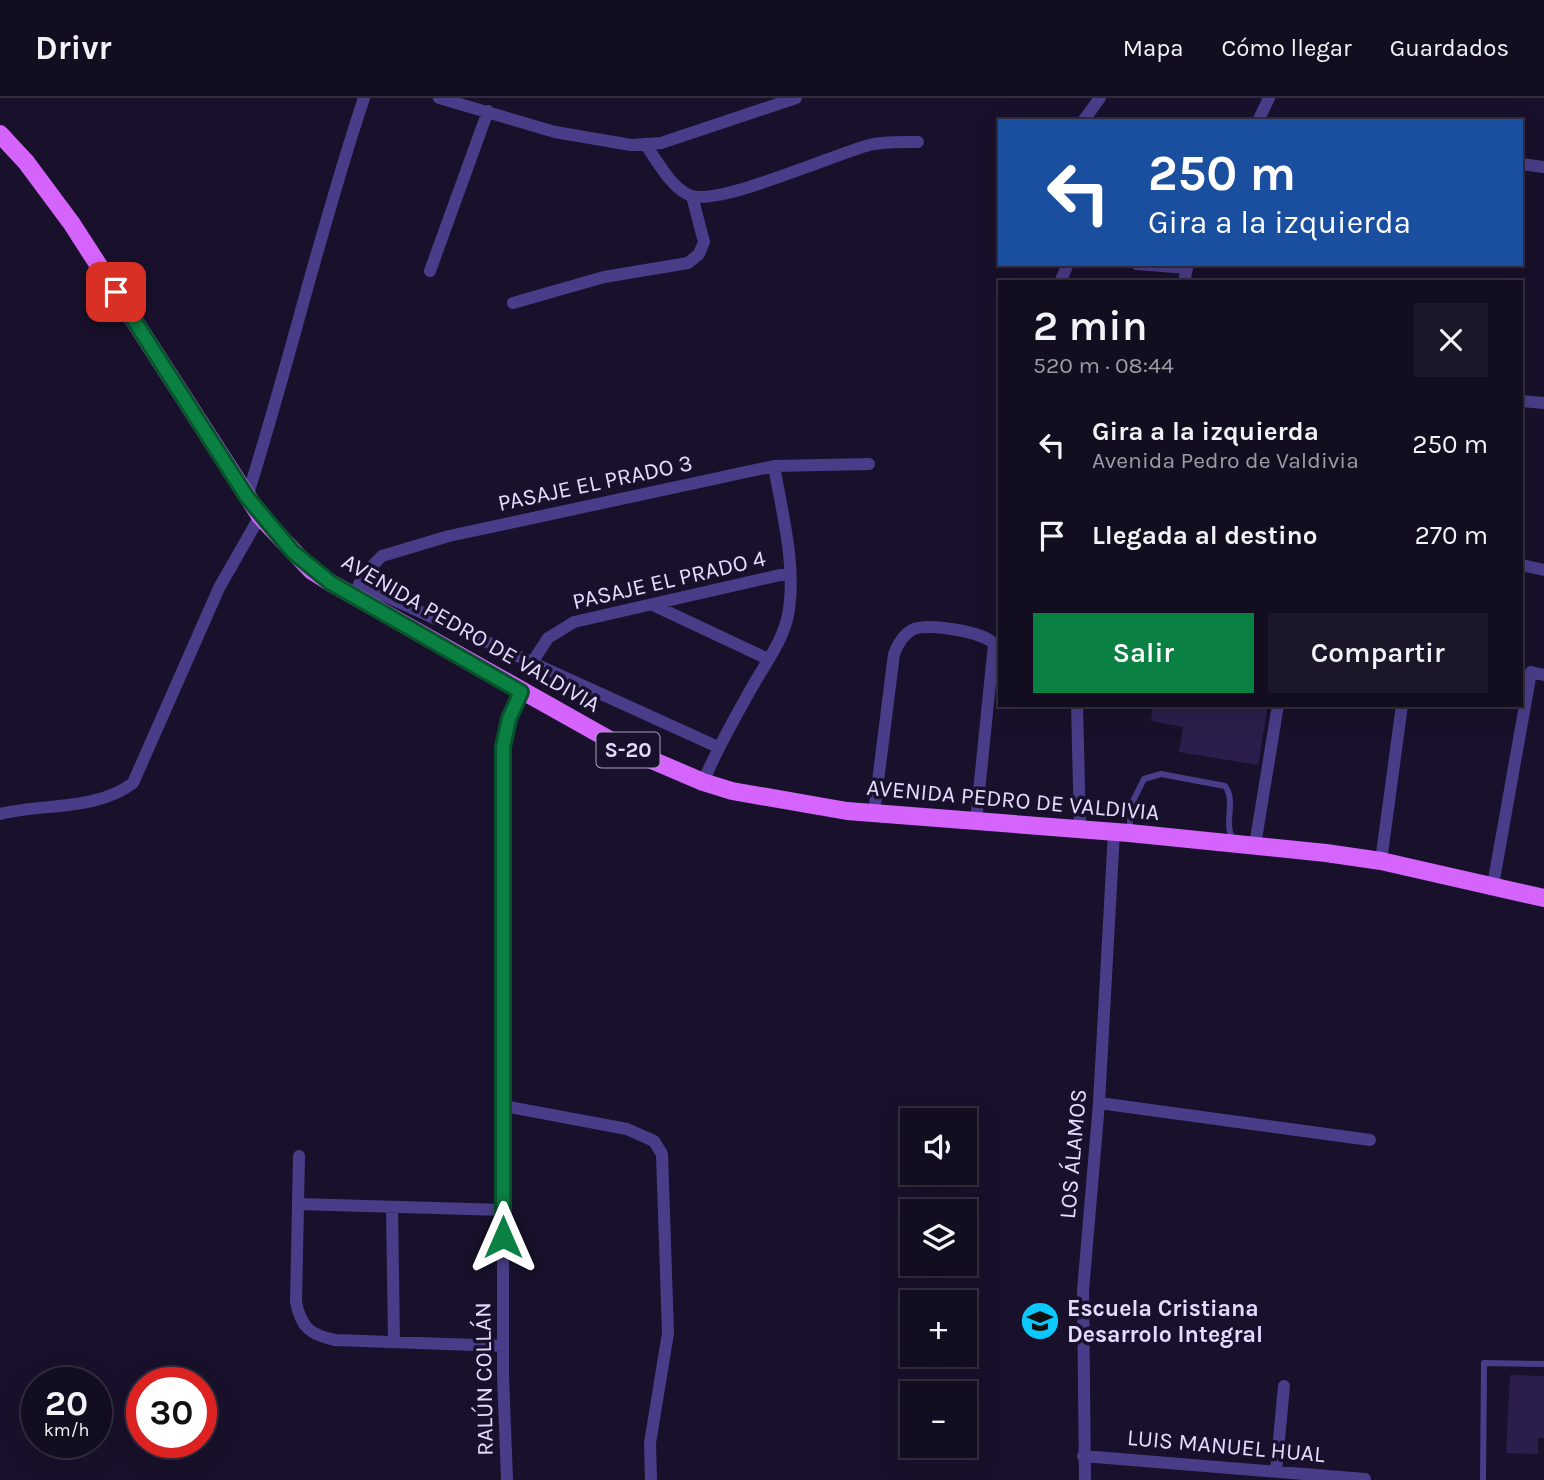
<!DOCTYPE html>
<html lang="es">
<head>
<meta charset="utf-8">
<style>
  body { margin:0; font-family:Karla,sans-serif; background:#1c1629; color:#f1f3f6; height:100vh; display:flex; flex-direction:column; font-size:26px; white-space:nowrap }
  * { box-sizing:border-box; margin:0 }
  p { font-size:23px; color:#9d9ca5 }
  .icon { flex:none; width:38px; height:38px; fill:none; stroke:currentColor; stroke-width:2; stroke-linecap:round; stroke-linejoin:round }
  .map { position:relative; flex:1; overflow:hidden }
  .details { position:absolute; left:998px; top:182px; width:525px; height:427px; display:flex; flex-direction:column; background:#130d20; border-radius:0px; box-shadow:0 7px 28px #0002,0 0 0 2px #322d3e }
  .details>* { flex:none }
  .banner { position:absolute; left:998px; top:21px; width:525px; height:147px; border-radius:0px; box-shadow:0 7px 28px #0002,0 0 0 2px #322d3e; background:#1a4fa0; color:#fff; overflow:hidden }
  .buttons { position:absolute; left:900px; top:1010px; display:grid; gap:14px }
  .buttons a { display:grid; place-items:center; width:77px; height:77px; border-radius:0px; background:#130d20; box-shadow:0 7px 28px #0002,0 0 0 2px #322d3e; font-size:35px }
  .speed { position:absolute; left:21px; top:1269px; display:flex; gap:14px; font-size:35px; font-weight:700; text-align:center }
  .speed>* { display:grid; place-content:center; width:91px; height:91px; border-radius:50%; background:#130d20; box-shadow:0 7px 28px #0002,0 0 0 2px #322d3e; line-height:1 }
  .speed small { font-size:18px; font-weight:400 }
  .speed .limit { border:10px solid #d22; background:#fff; color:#111 }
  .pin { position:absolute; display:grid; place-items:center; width:60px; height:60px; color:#fff; margin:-30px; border-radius:14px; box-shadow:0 4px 10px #0006 }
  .me { position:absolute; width:77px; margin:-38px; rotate:0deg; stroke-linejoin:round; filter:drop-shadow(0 0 5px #0008) }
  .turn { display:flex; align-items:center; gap:24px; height:147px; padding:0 35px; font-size:32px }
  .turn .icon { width:91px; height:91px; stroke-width:2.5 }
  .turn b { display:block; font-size:49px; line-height:60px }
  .round { display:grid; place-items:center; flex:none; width:74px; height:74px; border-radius:0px; background:#1c1629 }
  .headline { display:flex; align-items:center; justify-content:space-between; height:119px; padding:0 35px }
  h1 { font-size:42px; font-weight:600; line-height:52px }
  .action { display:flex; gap:14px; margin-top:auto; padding:14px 35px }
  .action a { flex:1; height:80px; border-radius:0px; background:#0b8043; color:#fff; font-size:28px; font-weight:600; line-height:80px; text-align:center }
  .action a+a { background:#1c1629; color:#f1f3f6 }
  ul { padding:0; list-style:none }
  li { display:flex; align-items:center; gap:21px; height:91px; padding:0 35px }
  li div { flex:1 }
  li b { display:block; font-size:26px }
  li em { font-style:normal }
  header { display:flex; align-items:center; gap:42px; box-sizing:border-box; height:98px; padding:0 35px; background:#130d20; border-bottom:2px solid #322d3e }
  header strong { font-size:33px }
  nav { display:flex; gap:38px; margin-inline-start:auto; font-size:24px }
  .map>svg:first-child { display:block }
  .building { fill:#2c1e4c }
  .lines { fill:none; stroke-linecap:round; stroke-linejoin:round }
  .service { stroke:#493d89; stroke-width:6 }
  .minor { stroke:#493d89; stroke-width:12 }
  .primary { stroke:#d564fd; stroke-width:18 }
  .route-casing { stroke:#07532c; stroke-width:18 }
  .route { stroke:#0b8043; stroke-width:12 }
  .labels { text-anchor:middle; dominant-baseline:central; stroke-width:7; stroke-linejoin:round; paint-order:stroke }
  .shield { fill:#19112b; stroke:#a79fbf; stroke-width:2 }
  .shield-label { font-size:21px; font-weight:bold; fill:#e4dcff }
  .street-label { font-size:23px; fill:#e4dcff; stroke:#19112b }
  .poi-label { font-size:23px; font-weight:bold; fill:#e4dcff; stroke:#19112b; text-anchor:start }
</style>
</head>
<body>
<header>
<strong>Drivr</strong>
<nav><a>Mapa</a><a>Cómo llegar</a><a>Guardados</a></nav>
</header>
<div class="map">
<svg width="1544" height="1382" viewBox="0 0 1544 1382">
  <rect width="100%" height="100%" fill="#19112b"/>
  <!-- building -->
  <path class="building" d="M 1153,607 L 1268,607 L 1258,667 L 1179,654 L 1183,629 L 1151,623 Z
    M 1510,1277 L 1544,1278 L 1544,1340 L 1538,1340 L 1538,1356 L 1506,1355 Z"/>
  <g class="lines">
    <!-- service -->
    <path class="service" d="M 1129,734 L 1132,705 L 1144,681 L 1161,676 L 1225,688 C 1237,704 1222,726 1234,743
      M 1483,1382 L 1484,1265 L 1544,1266"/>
    <!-- minor -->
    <path class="minor" d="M 439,0 L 555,34 L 631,47 L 661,45 L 796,0
      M 1083,23 L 1100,0
      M 1258,23 L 1269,0
      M 645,46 C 657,62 672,92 692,98 C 723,106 833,57 869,47 C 885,43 902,44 918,44
      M 1521,66 L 1544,69
      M 1137,166 L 1187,170
      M 430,173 L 488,13
      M 1060,184 L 1068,166
      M 1184,184 L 1188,166
      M 513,205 L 604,179 L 688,165 L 699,156 L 704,144 L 692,98
      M 1521,303 L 1544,305
      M 247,399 C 289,267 320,131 364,0
      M 1521,467 L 1544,472
      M 359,486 L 718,649
      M 354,498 L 363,477 L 382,458 L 449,438 L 774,368 L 869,366
      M 653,507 L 768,561
      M 533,563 L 548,540 L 574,524 L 789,475
      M 1077,607 L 1080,731
      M 703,684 C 718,649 736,617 755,584 C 767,563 783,542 788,517 C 797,469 782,415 774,368
      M 874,715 L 894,556 C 898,546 904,535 914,531 C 929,525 985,534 994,546 L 976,723
      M 0,716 C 44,705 96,713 133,685 L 219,490 L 260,418
      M 1255,747 L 1278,607
      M 1381,763 L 1402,607
      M 1493,787 L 1531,574 L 1544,577
      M 1099,1005 L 1370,1042
      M 504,1008 L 627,1031 L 654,1043 L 662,1056 L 668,1235 L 650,1345 L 651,1382
      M 299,1058 L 296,1204 C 301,1229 310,1237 335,1242 L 503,1248
      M 298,1106 L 503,1112
      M 392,1109 L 394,1243
      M 1083,1358 L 1365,1381
      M 1276,1373 L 1284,1288
      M 507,1382 L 503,1277 L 503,649 L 509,621 L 521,594
      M 1085,1382 L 1083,1193 L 1099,1005 L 1114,734"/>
    <!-- primary -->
    <path class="primary" d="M 0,36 L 26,64 L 72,126 L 260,418 L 312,473 L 331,485 L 626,651 L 703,684 L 732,693 L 847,713 L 1129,735 L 1326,755 L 1381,763 L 1544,800"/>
  </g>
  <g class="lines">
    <!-- route casing -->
    <g class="route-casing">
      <path id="route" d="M 116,194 L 247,399 L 293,454 L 331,485 L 521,594 L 509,621 L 503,649 L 503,1139"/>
    </g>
    <!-- route -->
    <use href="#route" class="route"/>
  </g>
  <!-- icons -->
  <defs>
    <g id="school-disc" transform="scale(2.0125)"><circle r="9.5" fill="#0bc9fc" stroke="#19112b"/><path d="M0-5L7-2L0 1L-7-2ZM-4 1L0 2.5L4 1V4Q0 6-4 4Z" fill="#111"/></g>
  </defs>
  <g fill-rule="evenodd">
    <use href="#school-disc" x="1040" y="1223"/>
  </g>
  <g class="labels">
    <!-- shield labels -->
    <rect class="shield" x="596.5" y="634.5" width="63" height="35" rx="5"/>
    <g class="shield-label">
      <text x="628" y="652">S-20</text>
    </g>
    <!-- street labels -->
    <g class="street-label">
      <text transform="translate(595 385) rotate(-12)">PASAJE EL PRADO 3</text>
      <text transform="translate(669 482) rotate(-13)">PASAJE EL PRADO 4</text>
      <text transform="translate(471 535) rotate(30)">AVENIDA PEDRO DE VALDIVIA</text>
      <text transform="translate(1013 702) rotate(5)">AVENIDA PEDRO DE VALDIVIA</text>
      <text transform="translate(1073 1056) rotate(-85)">LOS ÁLAMOS</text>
      <text transform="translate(484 1281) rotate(-91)">RALÚN COLLÁN</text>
      <text transform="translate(1226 1348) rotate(5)">LUIS MANUEL HUAL</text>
    </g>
    <!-- poi labels -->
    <g class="poi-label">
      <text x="1067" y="1210">Escuela Cristiana<tspan x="1067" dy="26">Desarrolo Integral</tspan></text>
    </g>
  </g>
</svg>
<div class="buttons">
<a><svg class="icon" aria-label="sound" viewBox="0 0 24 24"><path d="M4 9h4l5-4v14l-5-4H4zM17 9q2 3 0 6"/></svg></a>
<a><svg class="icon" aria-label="layers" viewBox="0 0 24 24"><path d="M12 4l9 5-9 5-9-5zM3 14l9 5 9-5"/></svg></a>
<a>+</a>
<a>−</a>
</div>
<div class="speed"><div>20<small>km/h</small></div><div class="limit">30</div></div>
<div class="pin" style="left:116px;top:194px;background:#d93025"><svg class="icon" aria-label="arrive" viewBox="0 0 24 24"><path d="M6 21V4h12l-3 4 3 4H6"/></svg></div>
<svg class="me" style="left:503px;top:1139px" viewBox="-20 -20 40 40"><path d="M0-17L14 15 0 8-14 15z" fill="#0b8043" stroke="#fff" stroke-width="4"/></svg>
<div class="banner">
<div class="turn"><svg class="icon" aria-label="left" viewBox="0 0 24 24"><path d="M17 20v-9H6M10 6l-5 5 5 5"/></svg><div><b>250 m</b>Gira a la izquierda</div></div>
</div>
<section class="details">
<div class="headline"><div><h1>2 min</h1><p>520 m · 08:44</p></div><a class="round"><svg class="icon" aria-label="close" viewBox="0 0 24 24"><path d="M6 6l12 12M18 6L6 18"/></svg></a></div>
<ul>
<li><svg class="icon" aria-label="left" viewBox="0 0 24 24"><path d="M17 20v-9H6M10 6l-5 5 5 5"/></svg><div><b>Gira a la izquierda</b><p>Avenida Pedro de Valdivia</p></div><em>250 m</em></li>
<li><svg class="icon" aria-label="arrive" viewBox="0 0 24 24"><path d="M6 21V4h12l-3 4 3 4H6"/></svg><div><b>Llegada al destino</b></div><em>270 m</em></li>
</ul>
<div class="action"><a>Salir</a><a>Compartir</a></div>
</section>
</div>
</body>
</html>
